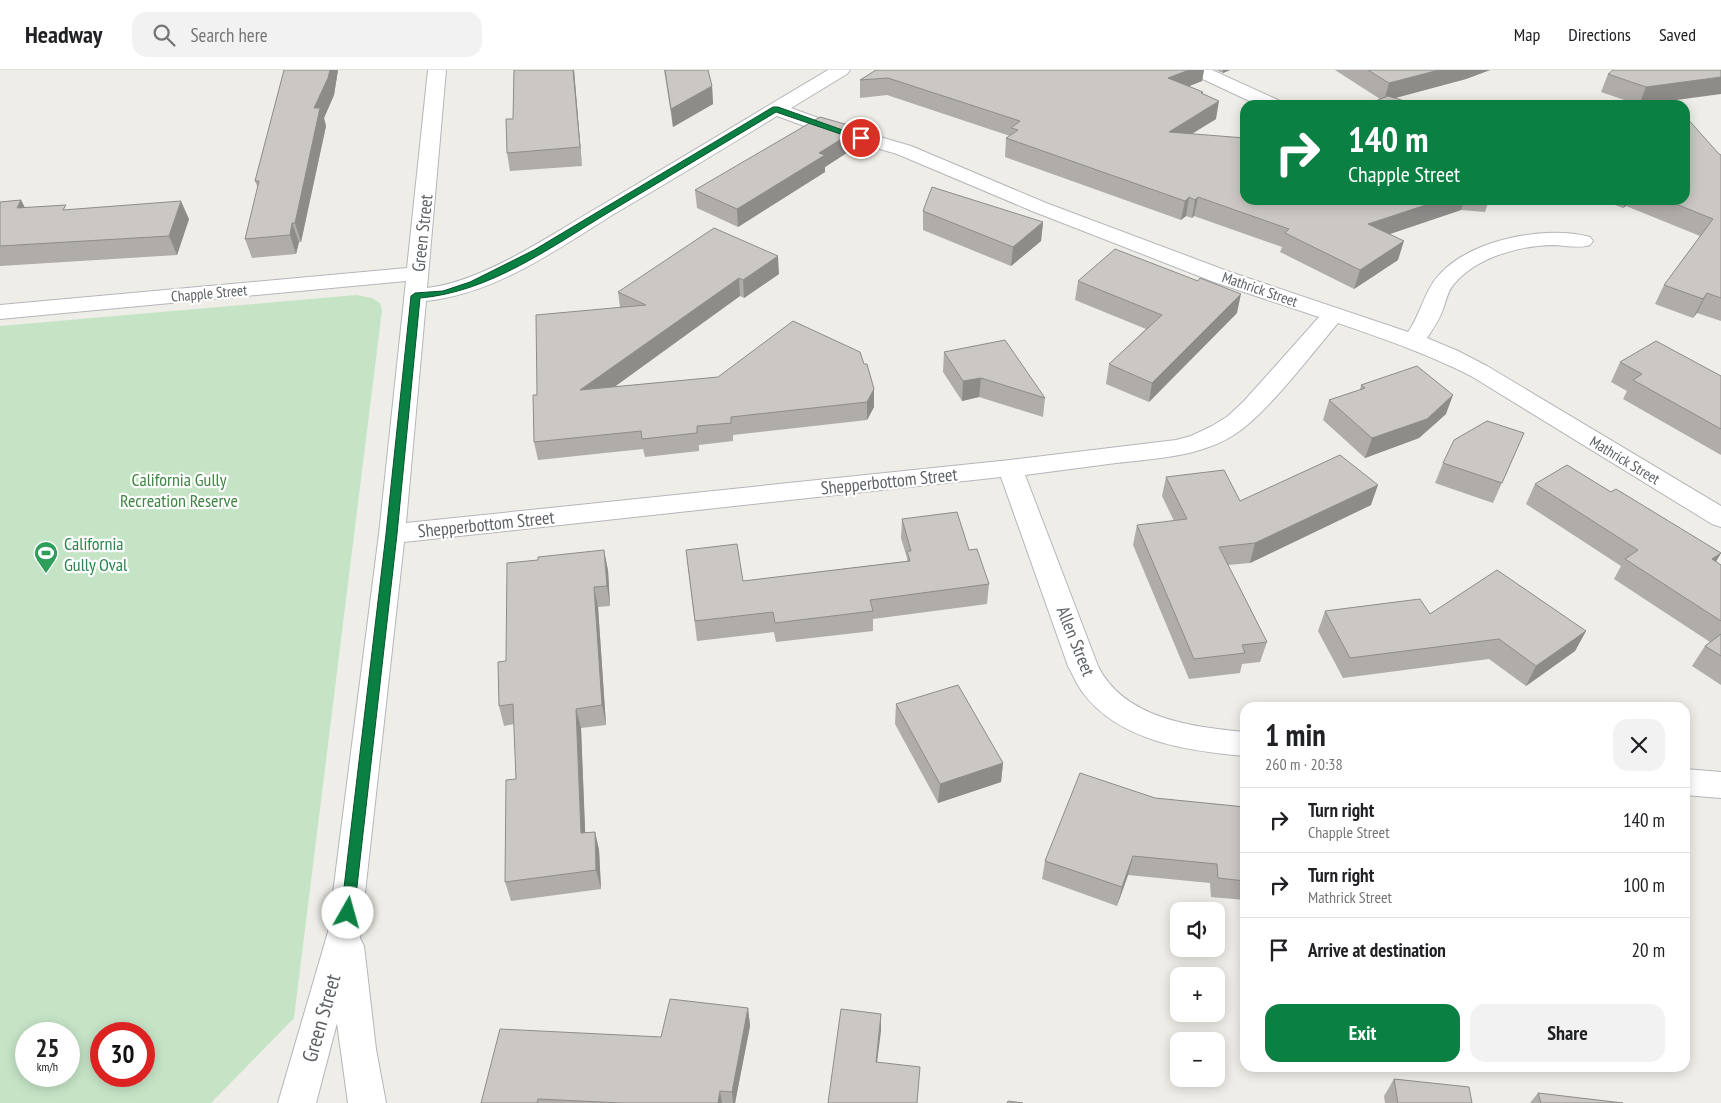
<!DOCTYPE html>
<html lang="en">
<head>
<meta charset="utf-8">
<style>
  body { margin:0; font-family:"PT Sans Narrow",sans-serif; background:#f2f2f2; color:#202124; height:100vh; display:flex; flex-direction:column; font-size:19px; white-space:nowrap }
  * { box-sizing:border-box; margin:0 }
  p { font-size:16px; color:#757577 }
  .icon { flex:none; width:28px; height:28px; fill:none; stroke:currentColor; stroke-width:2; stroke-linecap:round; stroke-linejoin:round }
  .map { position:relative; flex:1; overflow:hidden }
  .sheet { position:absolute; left:1240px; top:632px; width:450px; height:370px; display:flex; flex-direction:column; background:#fff; border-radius:15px; box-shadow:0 2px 12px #0003 }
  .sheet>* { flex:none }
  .top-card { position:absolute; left:1240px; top:30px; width:450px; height:105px; border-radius:15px; box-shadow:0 2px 12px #0003; background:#0b8043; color:#fff; overflow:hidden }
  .fabs { position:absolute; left:1170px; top:832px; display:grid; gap:10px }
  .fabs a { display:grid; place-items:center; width:55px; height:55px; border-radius:10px; background:#fff; box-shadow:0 2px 12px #0003; font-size:25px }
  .speed { position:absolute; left:15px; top:952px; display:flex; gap:10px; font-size:25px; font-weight:700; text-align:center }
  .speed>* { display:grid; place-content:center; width:65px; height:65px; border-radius:50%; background:#fff; box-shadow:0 2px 12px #0003; line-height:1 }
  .speed small { font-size:12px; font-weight:400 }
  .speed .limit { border:8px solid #d22; background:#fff; color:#111 }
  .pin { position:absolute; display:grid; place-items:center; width:42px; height:42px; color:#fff; margin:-21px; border:2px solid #fff; border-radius:50%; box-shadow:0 1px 5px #0007 }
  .me { position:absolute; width:55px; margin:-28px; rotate:7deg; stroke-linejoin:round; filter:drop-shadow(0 0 4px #0008) }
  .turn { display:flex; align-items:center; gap:18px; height:105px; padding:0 25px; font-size:22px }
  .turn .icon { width:65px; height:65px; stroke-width:2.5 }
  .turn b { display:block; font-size:35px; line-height:42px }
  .round { display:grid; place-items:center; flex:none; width:52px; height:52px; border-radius:15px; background:#f2f2f2 }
  .overview { display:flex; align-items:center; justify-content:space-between; height:85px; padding:0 25px }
  h1 { font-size:30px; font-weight:600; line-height:38px }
  .primary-button { display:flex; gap:10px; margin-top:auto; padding:10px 25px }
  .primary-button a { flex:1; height:58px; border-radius:15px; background:#0b8043; color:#fff; font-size:20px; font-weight:600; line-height:58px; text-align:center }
  .primary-button a+a { background:#f2f2f2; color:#202124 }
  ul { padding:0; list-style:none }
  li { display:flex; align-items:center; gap:15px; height:65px; padding:0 25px; border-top:1px solid #e0e0e0 }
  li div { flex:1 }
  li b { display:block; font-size:19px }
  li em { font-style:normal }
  header { display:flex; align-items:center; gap:30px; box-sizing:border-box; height:70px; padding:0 25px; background:#fff; border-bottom:1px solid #e0e0e0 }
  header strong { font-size:24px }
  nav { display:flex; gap:28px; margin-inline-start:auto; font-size:18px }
  .search { width:350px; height:45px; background:#f2f2f2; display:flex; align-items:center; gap:12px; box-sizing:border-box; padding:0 18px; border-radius:15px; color:#757577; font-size:19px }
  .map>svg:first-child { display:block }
  .green { fill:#c5e4c6; fill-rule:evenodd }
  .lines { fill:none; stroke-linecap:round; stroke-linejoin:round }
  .minor-casing { stroke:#b4b6ba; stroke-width:2 }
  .minor { fill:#fff; fill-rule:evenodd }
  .wall { fill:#afaca9 }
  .shaded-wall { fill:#8e8c89 }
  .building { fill:#cbc8c4; stroke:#8e8c89 }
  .route { fill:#0b8043; stroke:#07532c }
  .labels { text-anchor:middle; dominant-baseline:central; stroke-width:4.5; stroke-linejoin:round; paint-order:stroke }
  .far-street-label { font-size:15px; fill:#5e6166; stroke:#fff }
  .street-label { font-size:18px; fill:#5e6166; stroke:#fff }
  .park-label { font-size:18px; fill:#3e8542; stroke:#fff }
  .leisure-label { font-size:18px; fill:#27864d; stroke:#fff; text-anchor:start }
  .near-street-label { font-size:21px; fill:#5e6166; stroke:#fff }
</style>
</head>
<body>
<header>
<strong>Headway</strong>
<div class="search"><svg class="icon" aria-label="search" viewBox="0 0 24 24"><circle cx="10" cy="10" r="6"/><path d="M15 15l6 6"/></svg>Search here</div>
<nav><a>Map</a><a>Directions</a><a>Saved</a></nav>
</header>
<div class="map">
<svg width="1721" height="1033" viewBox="0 0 1721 1033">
  <rect width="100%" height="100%" fill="#efede7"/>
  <!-- green -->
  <path class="green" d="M 356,225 L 372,228 L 380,233 L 382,240 L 294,948 L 211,1033 L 0,1033 L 0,256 ZM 26,964 L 69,964 L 69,1006 L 26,1006 ZM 101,964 L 144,964 L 144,1006 L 101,1006 Z"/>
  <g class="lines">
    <!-- minor casing -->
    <g class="minor-casing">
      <path id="minor" d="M 428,0 L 446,0 L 427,218 C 484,212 557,161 607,132 C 681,88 754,44 828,0 L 850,0 L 847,4 L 791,38 L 829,52 L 911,76 L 1046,133 L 1230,202 L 1408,262 C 1421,244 1424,221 1439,205 C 1471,169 1546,155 1590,167 L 1593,171 L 1590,175 C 1578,179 1565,175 1552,175 C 1518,176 1477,187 1454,214 C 1447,222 1446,232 1442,242 C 1438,252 1432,260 1427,268 L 1458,281 L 1487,296 L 1721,436 L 1721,457 L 1712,454 L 1471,306 C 1428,284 1384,269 1338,253 C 1310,286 1278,329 1246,356 C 1211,386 1161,388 1116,393 C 1086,397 1055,401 1025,405 L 1098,596 C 1124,649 1193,657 1245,662 L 1245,686 C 1189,681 1120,672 1083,623 C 1077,615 1073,605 1068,596 L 1001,407 L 404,472 L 360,868 L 364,876 L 376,979 L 386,1033 L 348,1033 L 337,953 L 316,1033 L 278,1033 L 328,862 L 379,464 L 406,211 L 0,249 L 0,235 L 407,198 ZM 777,46 L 815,60 L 897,84 L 1032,141 L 1214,212 L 1319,247 L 1244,331 L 1228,346 L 1212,356 L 1191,366 L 1176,370 L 1010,390 L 406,453 L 426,231 C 495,224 556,180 614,144 C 669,112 723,79 777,46 Z
        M 1189,0 L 1212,0 L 1280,31 L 1282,35 L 1258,35 L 1192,4 Z
        M 1685,699 L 1721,702 L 1721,728 L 1685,725 Z"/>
    </g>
    <!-- minor -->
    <use href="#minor" class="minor"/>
  </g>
  <!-- wall -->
  <path class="wall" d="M 284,0 L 338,0 L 334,25 L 324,48 L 326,56 L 301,172 L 299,172 L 296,184 L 252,188 L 245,169 L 258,118 L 255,111 Z
    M 514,0 L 574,0 L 582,96 L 510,101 L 507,83 L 513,49 Z
    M 664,0 L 708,0 L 712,16 L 713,34 L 673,57 Z
    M 876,0 L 1204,0 L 1202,11 L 1189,16 L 1203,24 L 1216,49 L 1192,64 L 1245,130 L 1489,130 L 1485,142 L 1461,140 L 1390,164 L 1398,190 L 1354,219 L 1280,182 L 1282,177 L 1194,146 L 1192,148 L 1186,146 L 1181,150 L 1005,87 L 1006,68 L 1010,66 L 887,25 L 860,28 L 860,10 Z
    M 1216,0 L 1230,0 L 1223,3 Z
    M 1335,0 L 1490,0 L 1466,9 L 1395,28 L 1380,29 Z
    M 1721,0 L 1639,35 L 1601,22 L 1608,4 Z
    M 859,58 L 859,75 L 825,97 L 825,102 L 738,157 L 697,138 L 695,120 Z
    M 1719,84 L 1721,85 L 1721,251 L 1697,243 L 1693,248 L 1655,234 L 1664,215 L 1700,166 L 1626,136 L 1623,138 L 1602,130 L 1685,130 Z
    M 21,130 L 25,138 L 68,140 L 189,149 L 177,185 L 0,196 L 0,132 Z
    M 923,141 L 1043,152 L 1041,171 L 1011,196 L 923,160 Z
    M 779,204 L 744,228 L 740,226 L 613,317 L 864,294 L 874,319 L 874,337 L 867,350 L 733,365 L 733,371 L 699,375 L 699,381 L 645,387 L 643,379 L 538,390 L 534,372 L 537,325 L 620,237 L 618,222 Z
    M 1078,211 L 1237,243 L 1149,332 L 1106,314 L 1109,294 L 1146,259 L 1075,230 Z
    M 944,282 L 1045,328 L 1043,347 L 979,327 L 962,331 L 943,302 Z
    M 1620,292 L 1721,306 L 1721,385 L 1623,329 L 1627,321 L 1611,312 Z
    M 1361,315 L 1446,344 L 1419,368 L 1365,388 L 1323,350 L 1329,330 L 1360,320 Z
    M 1524,363 L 1493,433 L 1435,413 L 1443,393 Z
    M 1166,407 L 1240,431 L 1371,435 L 1250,493 L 1228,495 L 1267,572 L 1260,592 L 1242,594 L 1240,603 L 1189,609 L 1133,475 L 1137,455 L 1174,451 L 1162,426 Z
    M 1535,414 L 1611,422 L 1721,483 L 1716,492 L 1721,495 L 1721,615 L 1692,596 L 1705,576 L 1710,572 L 1614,509 L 1621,496 L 1526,434 Z
    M 902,449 L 969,480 L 989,514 L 987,534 L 873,549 L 873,561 L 776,572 L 774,562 L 697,571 L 686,480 L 743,511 L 907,491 L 907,488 L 901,468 Z
    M 608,500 L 610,536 L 598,537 L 606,655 L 581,658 L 585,763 L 595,762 L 599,780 L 601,819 L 511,831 L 505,812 L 516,709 L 514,654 L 504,656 L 499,636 L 506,591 Z
    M 1325,541 L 1430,544 L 1586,561 L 1575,581 L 1526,616 L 1489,589 L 1343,608 L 1318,561 Z
    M 896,634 L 1003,693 L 1001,712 L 938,733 L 895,654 Z
    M 1155,728 L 1245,737 L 1245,830 L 1211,827 L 1210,813 L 1128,805 L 1117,836 L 1042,809 L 1045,791 Z
    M 748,938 L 750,956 L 735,1033 L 481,1033 L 661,967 Z
    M 1394,1009 L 1472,1033 L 1385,1033 L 1384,1026 Z
    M 1538,1023 L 1623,1033 L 1530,1033 Z"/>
  <!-- shaded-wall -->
  <path class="shaded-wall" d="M 330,0 L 338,0 L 334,25 L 324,48 L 326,56 L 301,172 L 295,153 L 314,38 Z
    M 573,0 L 574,0 L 582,96 L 580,77 Z
    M 1189,0 L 1204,0 L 1202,11 L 1165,26 L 1168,8 Z
    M 1223,0 L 1230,0 L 1223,3 Z
    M 1439,0 L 1490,0 L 1466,9 L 1384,31 L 1389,13 Z
    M 1721,7 L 1721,24 L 1639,35 L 1646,17 Z
    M 712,16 L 713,34 L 673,57 L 671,39 Z
    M 1219,31 L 1216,49 L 1165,80 L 1169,62 Z
    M 859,58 L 859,75 L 825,97 L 825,102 L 738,157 L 737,139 L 819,83 Z
    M 1189,127 L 1186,146 L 1181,150 L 1185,131 Z
    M 1198,127 L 1194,146 L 1192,148 L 1195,130 Z
    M 21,130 L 30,148 L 17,138 Z
    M 1441,130 L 1465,130 L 1461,140 L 1363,173 L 1368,154 Z
    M 1627,130 L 1629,130 L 1626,136 L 1623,138 Z
    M 181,131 L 189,149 L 177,185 L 169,166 Z
    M 1043,152 L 1041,171 L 1011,196 L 1013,177 Z
    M 292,153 L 299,172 L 296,184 L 290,165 Z
    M 1404,171 L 1398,190 L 1354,219 L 1360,200 Z
    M 778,186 L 779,204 L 744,228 L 743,210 Z
    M 739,208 L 740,226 L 584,339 L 580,320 Z
    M 1707,223 L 1697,243 L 1693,248 L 1703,229 Z
    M 1241,224 L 1237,243 L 1149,332 L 1152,313 Z
    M 981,308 L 979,327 L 962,331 L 963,311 Z
    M 874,319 L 874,337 L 867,350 L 867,332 Z
    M 1453,325 L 1446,344 L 1419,368 L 1365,388 L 1372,368 Z
    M 1378,415 L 1371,435 L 1250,493 L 1255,473 Z
    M 604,480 L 608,500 L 610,536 L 607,516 Z
    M 1721,483 L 1709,503 L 1712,489 Z
    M 594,517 L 598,537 L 606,655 L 602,635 Z
    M 1586,561 L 1575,581 L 1526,616 L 1536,596 Z
    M 576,639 L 581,658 L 586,782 L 581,763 Z
    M 1003,693 L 1001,712 L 938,733 L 940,714 Z
    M 595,762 L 599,780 L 601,819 L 596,800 Z
    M 1133,786 L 1128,805 L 1117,836 L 1122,817 Z
    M 748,938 L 750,956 L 735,1033 L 733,1033 L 732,1022 Z
    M 881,944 L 881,961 L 875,1009 L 876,992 Z
    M 720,1021 L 722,1033 L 718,1033 Z"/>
  <!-- building -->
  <path class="building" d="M 284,0 L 330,0 L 328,8 L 314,38 L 320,38 L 295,153 L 292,153 L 290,165 L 245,169 L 259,111 L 255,111 Z
    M 514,0 L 573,0 L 580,77 L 507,83 L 506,49 L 513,49 Z
    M 665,0 L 708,0 L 712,16 L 671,39 Z
    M 876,0 L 1189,0 L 1168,8 L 1203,22 L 1201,23 L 1219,31 L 1169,62 L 1245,68 L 1245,130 L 1441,130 L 1368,154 L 1404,171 L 1360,200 L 1285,163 L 1289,159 L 1198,127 L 1195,130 L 1189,127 L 1185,131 L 1006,68 L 1018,60 L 1011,58 L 1020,51 L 888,8 L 860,10 Z
    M 1368,0 L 1439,0 L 1389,13 Z
    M 1613,0 L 1721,0 L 1721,7 L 1646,17 L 1608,4 Z
    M 1388,26 L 1418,35 L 1366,35 Z
    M 820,47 L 859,58 L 819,83 L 825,85 L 737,139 L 695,120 Z
    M 1685,47 L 1686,47 L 1719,84 L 1721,85 L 1721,228 L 1707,223 L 1703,229 L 1664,215 L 1713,149 L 1666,130 L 1685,130 Z
    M 932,117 L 1043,152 L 1013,177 L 923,141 Z
    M 21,130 L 17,138 L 66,135 L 63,140 L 181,131 L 169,166 L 0,176 L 0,132 Z
    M 714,158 L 778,186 L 743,210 L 739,208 L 580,320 L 718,307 L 793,251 L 860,282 L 864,294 L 867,294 L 874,319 L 867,332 L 731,347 L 731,353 L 697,356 L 697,363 L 642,369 L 641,361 L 534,372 L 533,325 L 537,325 L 536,245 L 646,235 L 618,222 Z
    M 1115,179 L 1198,211 L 1200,208 L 1241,224 L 1152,313 L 1109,294 L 1162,245 L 1078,211 Z
    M 1005,270 L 1045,328 L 981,308 L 963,311 L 944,282 Z
    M 1656,271 L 1721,306 L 1721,359 L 1633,310 L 1642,304 L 1620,292 Z
    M 1417,296 L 1453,325 L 1427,349 L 1372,368 L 1329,330 L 1365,318 L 1361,315 Z
    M 1487,351 L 1524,363 L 1502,413 L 1443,393 L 1454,370 Z
    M 1340,385 L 1378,415 L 1255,473 L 1219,477 L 1267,572 L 1242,575 L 1245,583 L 1194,589 L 1137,455 L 1187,449 L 1166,407 L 1224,400 L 1240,431 Z
    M 1567,395 L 1611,422 L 1616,419 L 1721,483 L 1712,489 L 1721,495 L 1721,551 L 1625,489 L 1638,480 L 1535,414 Z
    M 957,442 L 969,480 L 977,479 L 989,514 L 870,530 L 873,541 L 775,553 L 773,542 L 695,551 L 686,480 L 737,474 L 743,511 L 910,491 L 907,481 L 911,481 L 902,449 Z
    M 604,480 L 607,516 L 594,517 L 602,635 L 576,639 L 581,763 L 595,762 L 596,800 L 505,812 L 506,710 L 516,709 L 513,634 L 499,636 L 498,592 L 506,591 L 507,493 L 538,490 L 538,487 Z
    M 1497,500 L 1586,561 L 1536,596 L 1499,569 L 1350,588 L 1325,541 L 1420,529 L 1430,544 Z
    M 1721,564 L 1721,586 L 1705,576 Z
    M 958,615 L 1003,693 L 940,714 L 896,634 Z
    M 1080,703 L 1155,728 L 1245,737 L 1245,811 L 1218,808 L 1217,794 L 1133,786 L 1122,817 L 1045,791 Z
    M 670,929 L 748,938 L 732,1022 L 720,1021 L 718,1033 L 622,1033 L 538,1029 L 537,1033 L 481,1033 L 500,959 L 661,967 Z
    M 841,939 L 881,944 L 876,992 L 920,997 L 917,1033 L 828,1033 Z
    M 1394,1009 L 1469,1017 L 1472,1033 L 1398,1033 Z
    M 1538,1023 L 1623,1033 L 1541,1033 Z
    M 1008,1031 L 1023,1033 L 1007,1033 Z"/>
  <!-- route -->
  <path class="route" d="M 773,37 L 778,37 L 865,68 L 858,70 L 776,42 C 721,75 666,108 611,141 C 551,177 490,222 420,228 L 397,464 L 354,843 L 352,847 L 348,849 L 343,847 L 341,843 L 386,464 L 411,226 L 415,223 L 443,221 L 470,212 L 534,180 Z"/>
  <!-- icons -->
  <defs>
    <g id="stadium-pin" transform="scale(1.25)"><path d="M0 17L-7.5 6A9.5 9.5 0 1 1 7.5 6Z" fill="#2e9e5b" stroke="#fff"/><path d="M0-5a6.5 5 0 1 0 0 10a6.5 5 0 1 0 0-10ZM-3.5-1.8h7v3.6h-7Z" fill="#fff"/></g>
  </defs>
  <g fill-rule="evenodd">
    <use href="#stadium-pin" x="46" y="483"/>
  </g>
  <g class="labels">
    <!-- far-street labels -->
    <g class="far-street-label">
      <text transform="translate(1260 219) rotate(19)">Mathrick Street</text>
      <text transform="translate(209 223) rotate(-5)">Chapple Street</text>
      <text transform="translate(1625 390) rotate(31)">Mathrick Street</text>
    </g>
    <!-- street labels -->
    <g class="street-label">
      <text transform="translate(422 163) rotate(-84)">Green Street</text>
      <text transform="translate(889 411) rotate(-6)">Shepperbottom Street</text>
      <text transform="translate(486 454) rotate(-6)">Shepperbottom Street</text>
      <text transform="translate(1076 571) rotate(68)">Allen Street</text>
    </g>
    <!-- park labels -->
    <g class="park-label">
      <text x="179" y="409">California Gully<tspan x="179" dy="21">Recreation Reserve</tspan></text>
    </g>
    <!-- leisure labels -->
    <g class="leisure-label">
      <text x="64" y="473">California<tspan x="64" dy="21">Gully Oval</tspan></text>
    </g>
    <!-- near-street labels -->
    <g class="near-street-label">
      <text transform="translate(321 948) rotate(-74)">Green Street</text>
    </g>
  </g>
</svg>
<div class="fabs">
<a><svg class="icon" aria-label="sound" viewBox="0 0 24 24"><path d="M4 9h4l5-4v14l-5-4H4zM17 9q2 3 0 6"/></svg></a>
<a>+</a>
<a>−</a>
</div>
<div class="speed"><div>25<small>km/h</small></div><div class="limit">30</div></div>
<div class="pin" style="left:861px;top:68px;background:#d93025"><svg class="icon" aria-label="arrive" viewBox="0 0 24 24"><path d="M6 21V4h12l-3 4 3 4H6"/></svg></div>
<svg class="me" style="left:348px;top:843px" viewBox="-20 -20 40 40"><circle r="19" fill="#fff"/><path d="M0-13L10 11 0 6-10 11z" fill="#0b8043"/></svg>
<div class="top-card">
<div class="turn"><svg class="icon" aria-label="right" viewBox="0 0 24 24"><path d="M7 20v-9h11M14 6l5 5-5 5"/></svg><div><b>140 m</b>Chapple Street</div></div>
</div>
<section class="sheet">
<div class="overview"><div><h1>1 min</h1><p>260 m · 20:38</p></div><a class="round"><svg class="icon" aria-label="close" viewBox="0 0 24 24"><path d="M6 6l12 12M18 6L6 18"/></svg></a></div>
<ul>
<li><svg class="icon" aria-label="right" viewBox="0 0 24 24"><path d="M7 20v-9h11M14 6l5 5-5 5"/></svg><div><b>Turn right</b><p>Chapple Street</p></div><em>140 m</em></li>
<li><svg class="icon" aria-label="right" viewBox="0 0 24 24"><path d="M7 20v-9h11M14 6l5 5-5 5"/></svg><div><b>Turn right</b><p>Mathrick Street</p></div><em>100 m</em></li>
<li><svg class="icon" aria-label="arrive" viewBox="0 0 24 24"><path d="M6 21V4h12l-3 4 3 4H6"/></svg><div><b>Arrive at destination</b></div><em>20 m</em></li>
</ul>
<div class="primary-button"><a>Exit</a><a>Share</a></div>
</section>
</div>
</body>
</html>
